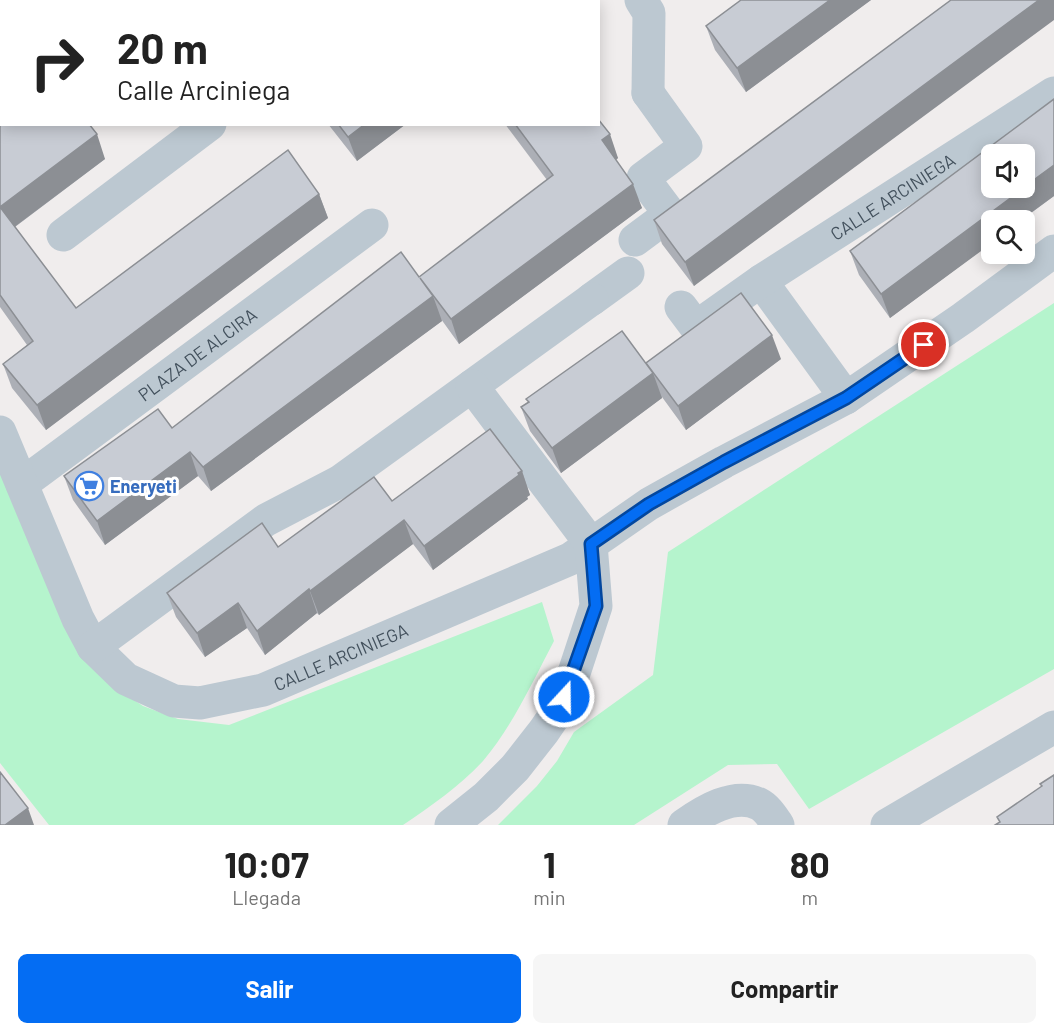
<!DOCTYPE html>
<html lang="es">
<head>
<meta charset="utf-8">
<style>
  body { margin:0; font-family:Barlow,sans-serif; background:#f6f6f6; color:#222; height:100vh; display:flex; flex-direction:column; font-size:22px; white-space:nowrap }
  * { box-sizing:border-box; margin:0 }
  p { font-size:20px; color:#767676 }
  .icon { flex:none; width:33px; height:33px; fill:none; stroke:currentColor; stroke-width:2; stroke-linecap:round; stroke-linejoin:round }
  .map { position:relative; height:825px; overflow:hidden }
  .details { display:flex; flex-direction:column; background:#fff; flex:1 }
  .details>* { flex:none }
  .hud { position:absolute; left:0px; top:0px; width:600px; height:126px; box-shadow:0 3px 15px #0003; background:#fff; color:#222; overflow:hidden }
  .tools { position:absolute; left:981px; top:144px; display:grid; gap:12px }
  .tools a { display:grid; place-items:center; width:54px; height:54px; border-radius:9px; background:#fff; box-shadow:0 3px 15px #0003; font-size:30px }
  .pin { position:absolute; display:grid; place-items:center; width:51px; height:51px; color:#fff; margin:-26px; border:3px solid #fff; border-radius:50%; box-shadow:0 2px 6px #0007 }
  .me { position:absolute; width:66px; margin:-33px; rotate:21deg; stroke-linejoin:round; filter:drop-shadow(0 0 4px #0008) }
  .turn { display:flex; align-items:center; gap:21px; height:126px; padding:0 18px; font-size:27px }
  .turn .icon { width:78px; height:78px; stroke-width:2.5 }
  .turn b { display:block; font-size:42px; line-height:51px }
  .eta { display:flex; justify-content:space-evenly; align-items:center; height:102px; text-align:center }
  .eta b { font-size:36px; font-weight:700; line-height:42px }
  .cta { display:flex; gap:12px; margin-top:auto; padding:12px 18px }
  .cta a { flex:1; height:69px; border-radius:9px; background:#046df3; color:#fff; font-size:24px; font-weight:700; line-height:69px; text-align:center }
  .cta a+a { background:#f6f6f6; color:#222 }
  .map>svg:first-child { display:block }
  .green { fill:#b5f4cd }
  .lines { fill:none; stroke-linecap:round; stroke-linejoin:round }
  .pedestrian { stroke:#bcc8d1; stroke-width:33 }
  .minor { stroke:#bcc8d1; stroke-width:33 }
  .wall { fill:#acafb6 }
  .shaded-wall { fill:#8c8f94 }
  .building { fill:#c8ccd4; stroke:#8c8f94; stroke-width:1.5 }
  .route-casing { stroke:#03479e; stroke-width:15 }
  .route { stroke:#046df3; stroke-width:10 }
  .labels { text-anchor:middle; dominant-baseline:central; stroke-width:6; stroke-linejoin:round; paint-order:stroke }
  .street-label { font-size:18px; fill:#43515d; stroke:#fff }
  .shop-label { font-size:18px; font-weight:bold; fill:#366cbe; stroke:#fff; text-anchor:start }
</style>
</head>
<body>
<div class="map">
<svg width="1054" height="825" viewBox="0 0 1054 825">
  <rect width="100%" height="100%" fill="#f0eded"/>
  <!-- green -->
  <path class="green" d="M 1054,303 L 1054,669 L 809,809 L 777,764 L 728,765 L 634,825 L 498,825 L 537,786 L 557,761 L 574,732 L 653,675 L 668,552 Z
    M 0,473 L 116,688 L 143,706 L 178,719 L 229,725 L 542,602 L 554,641 C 533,681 512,727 483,761 C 460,786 431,806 403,825 L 49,825 L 0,763 Z"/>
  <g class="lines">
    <!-- pedestrian -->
    <g class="pedestrian">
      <path d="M 149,0 L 150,2"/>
      <path d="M 63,235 L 210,124"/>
      <path d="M 635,240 L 670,214 L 643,178 L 686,146 L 648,93"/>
      <path d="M 761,281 L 846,398"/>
      <path d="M 592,299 L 628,273"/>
      <path id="s1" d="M 681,307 L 696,327 L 761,281 L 1054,93"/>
      <path id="s2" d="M 22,484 L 372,225"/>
    </g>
    <!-- minor -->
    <g class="minor">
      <path d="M 641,0 L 649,13 L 648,93"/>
      <path id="s3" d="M 0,432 L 78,619 L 93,647 L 126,679 L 174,701 L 200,703 L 263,690 L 570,559 L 649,504 L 724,462 L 846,398 L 963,318 L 1054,251"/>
      <path d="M 93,647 L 266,520 L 339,482 L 592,299"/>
      <path d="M 451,825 L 486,797 L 515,768 L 544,731 L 559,709 L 570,685 L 596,606 L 591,544 L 472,386"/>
      <path d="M 684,825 C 704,811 734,792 759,804 C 767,808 773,818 778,825"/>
      <path d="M 887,825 L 1054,727"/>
    </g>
  </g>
  <!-- wall -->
  <path class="wall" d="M 0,0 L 124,2 L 2,2 L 105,159 L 15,227 L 76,308 L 319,194 L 328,218 L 46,430 L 12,388 L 3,364 L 27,345 L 0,307 Z
    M 741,0 L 871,0 L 746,92 L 715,50 L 706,26 Z
    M 951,0 L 694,286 L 662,244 L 654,220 Z
    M 1054,99 L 1054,196 L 890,318 L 859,275 L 850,251 Z
    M 328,124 L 406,124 L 357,161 Z
    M 505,124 L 598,124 L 618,158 L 616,160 L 642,208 L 459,344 L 441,319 L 442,321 L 211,491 L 198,476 L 105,545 L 73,500 L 64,476 L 172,428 L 419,277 L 547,180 Z
    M 781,359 L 686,430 L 662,397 L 662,398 L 561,473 L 530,431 L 521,407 L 528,402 L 526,399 L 646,364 Z
    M 522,471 L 530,495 L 527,497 L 528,499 L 433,570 L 413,544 L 319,615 L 317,613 L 265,655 L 247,628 L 205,657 L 176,617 L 167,593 L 392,501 Z"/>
  <!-- shaded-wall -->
  <path class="shaded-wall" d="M 269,0 L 310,0 L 308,2 L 267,2 Z
    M 531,0 L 572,0 L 570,2 L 530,2 Z
    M 830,0 L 871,0 L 746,92 L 737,68 Z
    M 1039,0 L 1054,0 L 1054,20 L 694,286 L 685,262 Z
    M 365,124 L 406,124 L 357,161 L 348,137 Z
    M 97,134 L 105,159 L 9,231 L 0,207 Z
    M 610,134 L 618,158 L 611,164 L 602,140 Z
    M 1054,165 L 1054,196 L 1021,220 L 992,220 L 992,243 L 890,318 L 881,294 Z
    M 633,184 L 642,208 L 459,344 L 451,319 Z
    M 319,194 L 328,218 L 46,430 L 37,405 Z
    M 433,296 L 442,321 L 211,491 L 203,467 Z
    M 772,335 L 781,359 L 686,430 L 678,406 Z
    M 653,373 L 662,398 L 561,473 L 552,448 Z
    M 190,452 L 198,476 L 105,545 L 97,521 Z
    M 522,471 L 530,495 L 527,497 L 528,499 L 433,570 L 424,546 Z
    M 404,520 L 413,544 L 319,615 L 310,591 Z
    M 309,589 L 317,613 L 265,655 L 257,631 Z
    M 238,603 L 247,628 L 205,657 L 197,633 Z
    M 28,808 L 34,825 L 5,825 Z"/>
  <!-- building -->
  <path class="building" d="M 0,0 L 108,0 L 109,1 L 110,0 L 123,0 L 124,2 L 2,2 L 2,124 L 89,124 L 97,134 L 0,207 L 76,308 L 288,150 L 319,194 L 37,405 L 3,364 L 33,341 L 0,295 Z
    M 200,0 L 269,0 L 267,2 L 201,2 Z
    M 444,0 L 531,0 L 530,2 L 442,2 Z
    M 741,0 L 830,0 L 737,68 L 706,26 Z
    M 951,0 L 1039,0 L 685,262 L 654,220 Z
    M 1054,99 L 1054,165 L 1024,187 L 1024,154 L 992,154 L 992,188 L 1024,188 L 881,294 L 850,251 Z
    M 598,119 L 610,134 L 602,140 L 633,184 L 451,319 L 420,278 L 433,296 L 203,467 L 190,452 L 97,521 L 64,476 L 158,409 L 172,428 L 401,252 L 419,277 L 553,175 L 515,124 L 598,124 Z
    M 338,124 L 365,124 L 348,137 Z
    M 741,293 L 772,335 L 678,406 L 646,363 Z
    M 622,331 L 653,373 L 552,448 L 521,407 L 529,402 L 526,399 Z
    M 490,429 L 522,471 L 518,473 L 519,475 L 424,546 L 404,520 L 310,591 L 309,589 L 257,631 L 238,603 L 197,633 L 167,593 L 262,523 L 278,547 L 374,477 L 392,501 Z
    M 0,772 L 28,808 L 5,825 L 0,825 Z
    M 1054,775 L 1054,825 L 995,825 L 1000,822 L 997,817 L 1042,786 L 1040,784 Z"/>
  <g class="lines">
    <!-- route casing -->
    <g class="route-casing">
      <path id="route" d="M 564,697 L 596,606 L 591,544 L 649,504 L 724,462 L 846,398 L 924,345"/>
    </g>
    <!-- route -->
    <use href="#route" class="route"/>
  </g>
  <!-- icons -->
  <defs>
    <g id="supermarket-ring" transform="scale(1.5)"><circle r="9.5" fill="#fff" stroke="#3f7fe0" stroke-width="1.5"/><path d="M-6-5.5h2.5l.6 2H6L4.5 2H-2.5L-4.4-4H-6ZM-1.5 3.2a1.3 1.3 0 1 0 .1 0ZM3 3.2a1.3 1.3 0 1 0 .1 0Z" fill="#3f7fe0"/></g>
  </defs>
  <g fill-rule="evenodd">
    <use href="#supermarket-ring" x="89" y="486"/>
  </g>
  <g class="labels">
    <!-- street labels -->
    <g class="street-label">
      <text stroke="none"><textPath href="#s1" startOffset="261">CALLE ARCINIEGA</textPath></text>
      <text stroke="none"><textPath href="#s2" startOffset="218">PLAZA DE ALCIRA</textPath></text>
      <text stroke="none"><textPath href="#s3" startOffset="508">CALLE ARCINIEGA</textPath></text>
    </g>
    <!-- shop labels -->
    <g class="shop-label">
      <text x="110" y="486">Eneryeti</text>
    </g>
  </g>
</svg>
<div class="tools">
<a><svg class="icon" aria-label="sound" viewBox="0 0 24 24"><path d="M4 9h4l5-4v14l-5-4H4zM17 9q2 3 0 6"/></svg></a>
<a><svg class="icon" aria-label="search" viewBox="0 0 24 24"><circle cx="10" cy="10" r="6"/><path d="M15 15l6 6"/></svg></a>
</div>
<div class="pin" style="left:924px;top:345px;background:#d93025"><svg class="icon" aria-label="arrive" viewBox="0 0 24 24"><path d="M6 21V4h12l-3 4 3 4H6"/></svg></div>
<svg class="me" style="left:564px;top:697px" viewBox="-20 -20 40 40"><circle r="17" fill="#046df3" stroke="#fff" stroke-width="3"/><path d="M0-11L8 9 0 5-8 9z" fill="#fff"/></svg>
<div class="hud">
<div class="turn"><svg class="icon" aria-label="right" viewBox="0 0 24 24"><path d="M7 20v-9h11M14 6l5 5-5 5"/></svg><div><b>20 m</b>Calle Arciniega</div></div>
</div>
</div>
<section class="details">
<div class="eta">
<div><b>10:07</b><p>Llegada</p></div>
<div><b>1</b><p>min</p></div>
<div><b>80</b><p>m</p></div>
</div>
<div class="cta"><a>Salir</a><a>Compartir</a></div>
</section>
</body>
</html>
